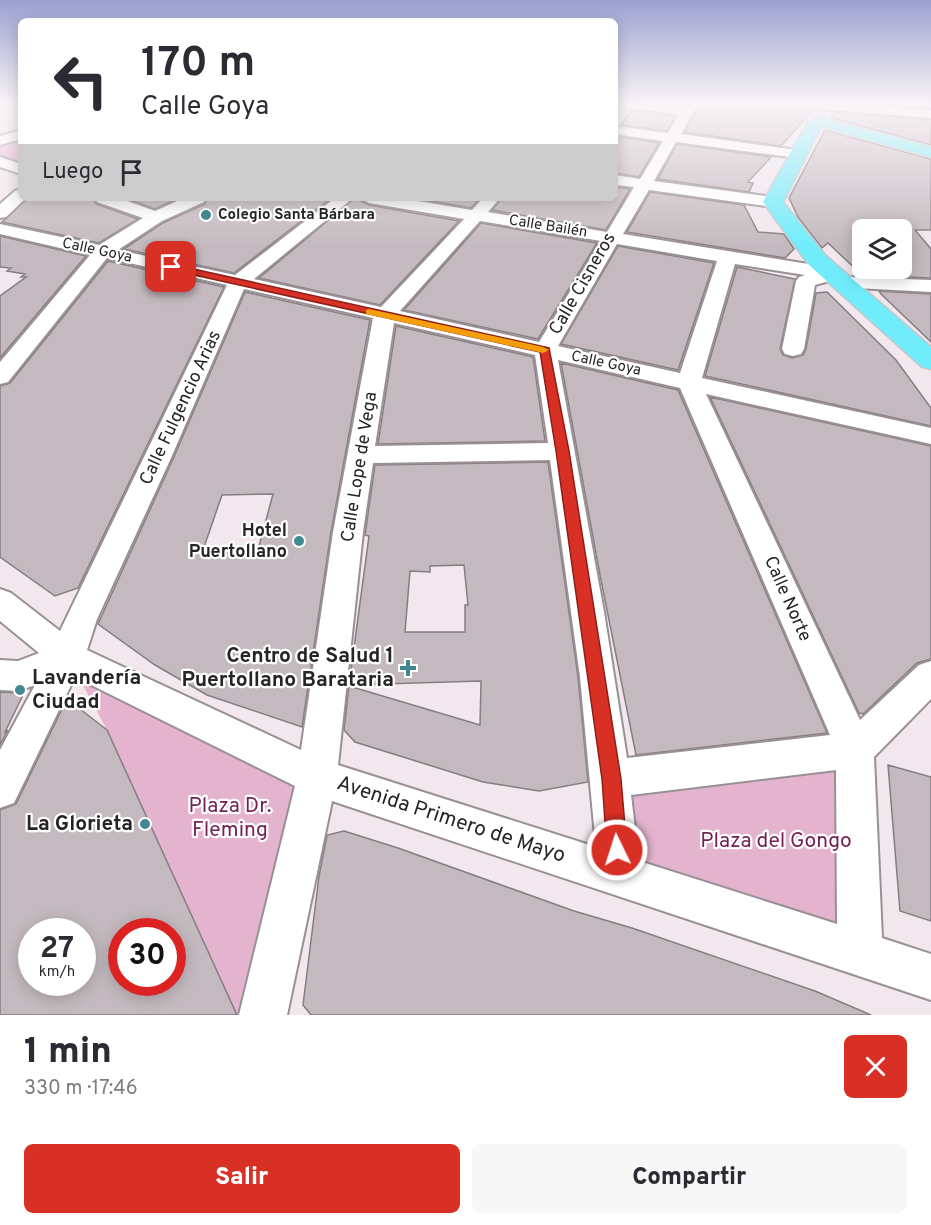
<!DOCTYPE html>
<html lang="es">
<head>
<meta charset="utf-8">
<style>
  body { margin:0; font-family:Overpass,sans-serif; background:#f7f7f7; color:#2b2b33; height:100vh; display:flex; flex-direction:column; font-size:22px; white-space:nowrap }
  * { box-sizing:border-box; margin:0 }
  p { font-size:20px; color:#7c7c81 }
  .icon { flex:none; width:33px; height:33px; fill:none; stroke:currentColor; stroke-width:2; stroke-linecap:round; stroke-linejoin:round }
  .map { position:relative; height:1015px; overflow:hidden }
  .details { display:flex; flex-direction:column; background:#fff; flex:1 }
  .details>* { flex:none }
  .banner { position:absolute; left:18px; top:18px; width:600px; height:183px; border-radius:9px; box-shadow:0 3px 15px #0003; background:#fff; color:#2b2b33; overflow:hidden }
  .controls { position:absolute; left:852px; top:219px; display:grid; gap:12px }
  .controls a { display:grid; place-items:center; width:60px; height:60px; border-radius:9px; background:#fff; box-shadow:0 3px 15px #0003; font-size:30px }
  .speed { position:absolute; left:18px; top:918px; display:flex; gap:12px; font-size:30px; font-weight:700; text-align:center }
  .speed>* { display:grid; place-content:center; width:78px; height:78px; border-radius:50%; background:#fff; box-shadow:0 3px 15px #0003; line-height:1 }
  .speed small { font-size:15px; font-weight:400 }
  .speed .limit { border:9px solid #d22; background:#fff; color:#111 }
  .pin { position:absolute; display:grid; place-items:center; width:51px; height:51px; color:#fff; margin:-26px; border-radius:12px; box-shadow:0 3px 9px #0006 }
  .me { position:absolute; width:66px; margin:-33px; rotate:356deg; stroke-linejoin:round; filter:drop-shadow(0 0 4px #0008) }
  .turn { display:flex; align-items:center; gap:21px; height:126px; padding:0 24px; font-size:27px }
  .turn .icon { width:78px; height:78px; stroke-width:2.5 }
  .turn b { display:block; font-size:42px; line-height:51px }
  .then { display:flex; align-items:center; height:57px; padding:0 24px; background:#0003; gap:12px; font-size:22px }
  .round { display:grid; place-items:center; flex:none; width:63px; height:63px; border-radius:9px; background:#f7f7f7 }
  .head { display:flex; align-items:center; justify-content:space-between; height:102px; padding:0 24px }
  h1 { font-size:36px; font-weight:800; line-height:45px }
  .cta { display:flex; gap:12px; margin-top:auto; padding:12px 24px }
  .cta a { flex:1; height:69px; border-radius:9px; background:#d93025; color:#fff; font-size:24px; font-weight:800; line-height:69px; text-align:center }
  .cta a+a { background:#f7f7f7; color:#2b2b33 }
  .map>svg:first-child { display:block }
  .green { fill:#e4b3ce }
  .building { fill:#c3b9be; stroke:#867d82; stroke-width:1.5; fill-rule:evenodd }
  .lines { fill:none; stroke-linecap:round; stroke-linejoin:round }
  .minor-casing { stroke:#999095; stroke-width:4 }
  .major-casing { stroke:#c7c6c7; stroke-width:3 }
  .minor { fill:#fff; fill-rule:evenodd }
  .major { fill:#71ecfb; fill-rule:evenodd }
  .route { fill:#d93025; stroke:#8d1f18; stroke-width:1.5 }
  .slow { fill:#f59e0b }
  .poi-dot { fill:#428893; stroke:#fff; stroke-width:2 }
  .labels { text-anchor:middle; dominant-baseline:central; stroke-width:4.5; stroke-linejoin:round; paint-order:stroke }
  .far-poi-label { font-size:15px; font-weight:bold; fill:#272426; stroke:#fff; text-anchor:start }
  .far-street-label { font-size:15px; fill:#272426; stroke:#fff }
  .street-label { font-size:18px; fill:#272426; stroke:#fff }
  .poi-label { font-size:18px; font-weight:bold; fill:#272426; stroke:#fff; text-anchor:end }
  .near-poi-label { font-size:21px; font-weight:bold; fill:#272426; stroke:#fff; text-anchor:end }
  .near-park-label { font-size:21px; fill:#742158; stroke:#fff }
  .near-street-label { font-size:21px; fill:#272426; stroke:#fff }
</style>
</head>
<body>
<div class="map">
<svg width="931" height="1015" viewBox="0 0 931 1015">
  <rect width="100%" height="100%" fill="#f1e7ed"/>
  <!-- green -->
  <path class="green" d="M 21,134 L 21,169 L 0,162 L 0,141 Z
    M 68,657 L 317,777 L 264,1015 L 237,1015 L 107,730 Z
    M 855,750 L 860,953 L 619,874 L 611,779 Z"/>
  <!-- building -->
  <path class="building" d="M 700,104 L 800,104 L 807,110 L 812,111 L 781,146 L 685,132 Z
    M 631,111 L 675,116 L 667,131 L 621,125 Z
    M 834,112 L 931,120 L 931,145 L 831,118 Z
    M 825,130 L 931,159 L 931,230 L 915,230 L 931,249 L 931,278 L 862,275 L 828,243 L 822,248 L 798,217 L 789,198 ZM 862,230 L 902,230 L 902,268 L 862,268 Z
    M 620,137 L 659,143 L 639,177 L 615,173 L 615,145 Z
    M 677,144 L 771,157 L 748,182 L 753,183 L 749,192 L 658,179 Z
    M 615,187 L 630,189 L 606,230 L 492,210 L 502,198 L 615,198 Z
    M 650,192 L 744,205 L 758,232 L 784,234 L 794,249 L 785,258 L 627,232 Z
    M 28,198 L 93,198 L 96,204 L 138,219 L 99,243 L 2,222 Z
    M 126,198 L 178,198 L 155,209 Z
    M 208,198 L 331,198 L 234,273 L 124,249 L 163,223 L 205,204 Z
    M 355,198 L 369,205 L 459,221 L 380,305 L 259,278 Z
    M 414,198 L 480,198 L 471,208 Z
    M 481,223 L 597,243 L 538,339 L 404,310 Z
    M 0,236 L 86,256 L 0,358 L 0,296 L 26,277 L 21,277 L 25,274 L 7,271 L 11,268 L 0,267 Z
    M 618,246 L 714,263 L 678,370 L 561,344 Z
    M 108,261 L 224,287 L 78,588 L 55,596 L 0,557 L 0,386 L 10,383 Z
    M 737,267 L 795,279 L 780,349 L 783,355 L 792,358 L 803,355 L 806,349 L 816,293 L 827,292 L 896,360 L 931,408 L 931,426 L 705,376 Z
    M 879,291 L 931,294 L 931,342 L 881,294 Z
    M 245,292 L 370,320 L 331,532 L 302,727 L 207,695 L 155,665 L 98,624 L 173,459 ZM 273,494 L 258,550 L 203,550 L 222,495 Z
    M 396,326 L 533,357 L 545,441 L 378,444 Z
    M 561,363 L 678,390 L 827,733 L 636,755 L 600,575 Z
    M 710,397 L 931,446 L 931,659 L 917,663 L 863,714 L 859,713 Z
    M 548,462 L 578,677 L 588,782 L 539,791 L 483,782 L 355,742 L 344,730 L 349,686 L 480,725 L 481,681 L 349,685 L 369,536 L 365,535 L 375,465 ZM 464,565 L 468,605 L 465,605 L 465,632 L 405,632 L 410,571 L 430,572 L 430,566 Z
    M 25,691 L 5,732 L 8,730 L 0,745 L 0,692 L 18,693 Z
    M 71,702 L 107,730 L 237,1015 L 0,1015 L 0,810 L 16,804 L 64,705 ZM 32,932 L 82,932 L 82,982 L 32,982 ZM 122,932 L 172,932 L 172,982 L 122,982 Z
    M 888,765 L 931,777 L 931,921 L 900,911 Z
    M 344,831 L 398,848 L 574,911 L 632,928 L 815,991 L 871,1015 L 311,1015 L 303,1005 L 319,876 L 327,835 Z"/>
  <g class="lines">
    <!-- minor casing -->
    <g class="minor-casing">
      <path id="minor" d="M 622,104 L 657,104 L 684,107 L 686,104 L 698,104 L 681,134 L 797,150 L 804,154 L 797,158 L 676,142 L 654,181 L 773,197 L 781,202 L 773,207 L 649,190 L 623,234 L 833,268 L 840,270 L 843,274 L 840,278 L 815,285 L 804,349 L 801,354 L 793,356 L 785,354 L 782,349 L 796,281 L 799,277 L 805,275 L 735,264 L 702,378 L 931,428 L 931,444 L 706,394 L 860,720 L 919,665 L 931,661 L 931,699 L 874,757 L 882,938 L 931,954 L 931,1000 L 332,801 L 287,1015 L 239,1015 L 295,786 L 75,677 L 14,803 L 0,808 L 0,750 L 35,685 L 18,691 L 0,690 L 0,660 L 18,661 L 39,653 L 0,621 L 0,589 L 11,593 L 60,631 L 227,285 L 107,258 L 8,382 L 0,384 L 0,362 L 90,255 L 0,234 L 0,224 L 99,245 L 143,218 L 97,202 L 95,198 L 119,198 L 155,211 L 184,198 L 206,198 L 204,202 L 162,221 L 118,250 L 235,275 L 335,198 L 353,198 L 254,279 L 381,307 L 464,219 L 369,203 L 361,198 L 400,198 L 472,210 L 483,198 L 500,198 L 488,212 L 607,232 L 634,187 L 615,185 L 615,175 L 640,179 L 663,141 L 615,134 L 615,126 L 668,133 L 679,114 L 628,108 ZM 480,221 L 601,241 L 539,342 L 400,311 ZM 617,244 L 717,261 L 680,373 L 558,346 ZM 244,289 L 373,318 L 333,532 L 301,750 L 87,650 L 97,619 L 171,458 ZM 394,323 L 535,355 L 548,443 L 375,446 ZM 558,360 L 680,388 L 830,735 L 627,758 L 604,612 ZM 550,460 L 580,677 L 596,847 L 338,765 L 363,532 L 373,463 ZM 836,770 L 837,924 L 639,861 L 631,795 Z
        M 802,104 L 850,104 L 931,110 L 931,118 L 808,108 Z
        M 21,130 L 21,139 L 0,145 L 0,136 Z
        M 0,157 L 21,164 L 21,174 L 0,167 Z
        M 21,189 L 21,198 L 26,198 L 6,217 L 0,218 L 0,204 L 15,191 Z
        M 845,277 L 931,280 L 931,292 L 838,287 L 835,283 L 838,279 Z"/>
    </g>
    <!-- major casing -->
    <g class="major-casing">
      <path id="major" d="M 816,116 L 931,147 L 931,157 L 821,127 L 783,202 L 825,255 L 931,347 L 931,369 L 922,367 L 809,265 L 763,202 L 808,121 Z"/>
    </g>
    <!-- minor -->
    <use href="#minor" class="minor"/>
    <!-- major -->
    <use href="#major" class="major"/>
  </g>
  <!-- sky -->
  <linearGradient id="sky" x2="0" y2="1"><stop stop-color="#9ca1d0"/><stop offset="0.42" stop-color="#f9f4f7"/><stop offset="1" stop-color="#f9f4f7" stop-opacity="0"/></linearGradient>
  <rect width="931" height="246" fill="url(#sky)"/>
  <!-- route -->
  <path class="route" d="M 171,264 L 549,348 L 569,451 L 621,779 L 627,850 L 624,858 L 617,861 L 610,858 L 607,850 L 602,779 L 556,451 L 540,352 L 167,269 L 166,267 Z"/>
  <!-- slow -->
  <path class="slow" d="M 369,309 L 543,347 L 549,350 L 543,353 L 366,314 L 366,310 Z"/>
  <!-- markers -->
  <g class="poi-dot">
    <circle cx="206" cy="215" r="6"/>
    <circle cx="299" cy="541" r="6"/>
    <path d="M405 659h6v6h6v6h-6v6h-6v-6h-6v-6h6z"/>
    <circle cx="20" cy="690" r="6"/>
    <circle cx="145" cy="824" r="6"/>
  </g>
  <g class="labels">
    <!-- far-poi labels -->
    <g class="far-poi-label">
      <text x="218" y="215">Colegio Santa Bárbara</text>
    </g>
    <!-- far-street labels -->
    <g class="far-street-label">
      <text transform="translate(548 227) rotate(9)">Calle Bailén</text>
      <text transform="translate(97 251) rotate(12)">Calle Goya</text>
      <text transform="translate(606 364) rotate(12)">Calle Goya</text>
    </g>
    <!-- street labels -->
    <g class="street-label">
      <text transform="translate(583 284) rotate(-60)">Calle Cisneros</text>
      <text transform="translate(181 408) rotate(-65)">Calle Fulgencio Arias</text>
      <text transform="translate(360 467) rotate(-81)">Calle Lope de Vega</text>
      <text transform="translate(787 599) rotate(66)">Calle Norte</text>
    </g>
    <!-- poi labels -->
    <g class="poi-label">
      <text x="287" y="531">Hotel<tspan x="287" dy="21">Puertollano</tspan></text>
    </g>
    <!-- near-poi labels -->
    <g class="near-poi-label">
      <text x="394" y="656">Centro de Salud 1<tspan x="394" dy="24">Puertollano Barataria</tspan></text>
      <text x="32" y="678" text-anchor="start">Lavandería<tspan x="32" dy="24">Ciudad</tspan></text>
      <text x="133" y="824">La Glorieta</text>
    </g>
    <!-- near-park labels -->
    <g class="near-park-label">
      <text x="230" y="806">Plaza Dr.<tspan x="230" dy="24">Fleming</tspan></text>
      <text x="776" y="841">Plaza del Gongo</text>
    </g>
    <!-- near-street labels -->
    <g class="near-street-label">
      <text transform="translate(451 820) rotate(18)">Avenida Primero de Mayo</text>
    </g>
  </g>
</svg>
<div class="controls">
<a><svg class="icon" aria-label="layers" viewBox="0 0 24 24"><path d="M12 4l9 5-9 5-9-5zM3 14l9 5 9-5"/></svg></a>
</div>
<div class="speed"><div>27<small>km/h</small></div><div class="limit">30</div></div>
<div class="pin" style="left:171px;top:267px;background:#d93025"><svg class="icon" aria-label="arrive" viewBox="0 0 24 24"><path d="M6 21V4h12l-3 4 3 4H6"/></svg></div>
<svg class="me" style="left:617px;top:850px" viewBox="-20 -20 40 40"><circle r="17" fill="#d93025" stroke="#fff" stroke-width="3"/><path d="M0-11L8 9 0 5-8 9z" fill="#fff"/></svg>
<div class="banner">
<div class="turn"><svg class="icon" aria-label="left" viewBox="0 0 24 24"><path d="M17 20v-9H6M10 6l-5 5 5 5"/></svg><div><b>170 m</b>Calle Goya</div></div>
<div class="then">Luego<svg class="icon" aria-label="arrive" viewBox="0 0 24 24"><path d="M6 21V4h12l-3 4 3 4H6"/></svg></div>
</div>
</div>
<section class="details">
<div class="head"><div><h1>1 min</h1><p>330 m · 17:46</p></div><a class="round" style="background:#d93025;color:#fff"><svg class="icon" aria-label="close" viewBox="0 0 24 24"><path d="M6 6l12 12M18 6L6 18"/></svg></a></div>
<div class="cta"><a>Salir</a><a>Compartir</a></div>
</section>
</body>
</html>
